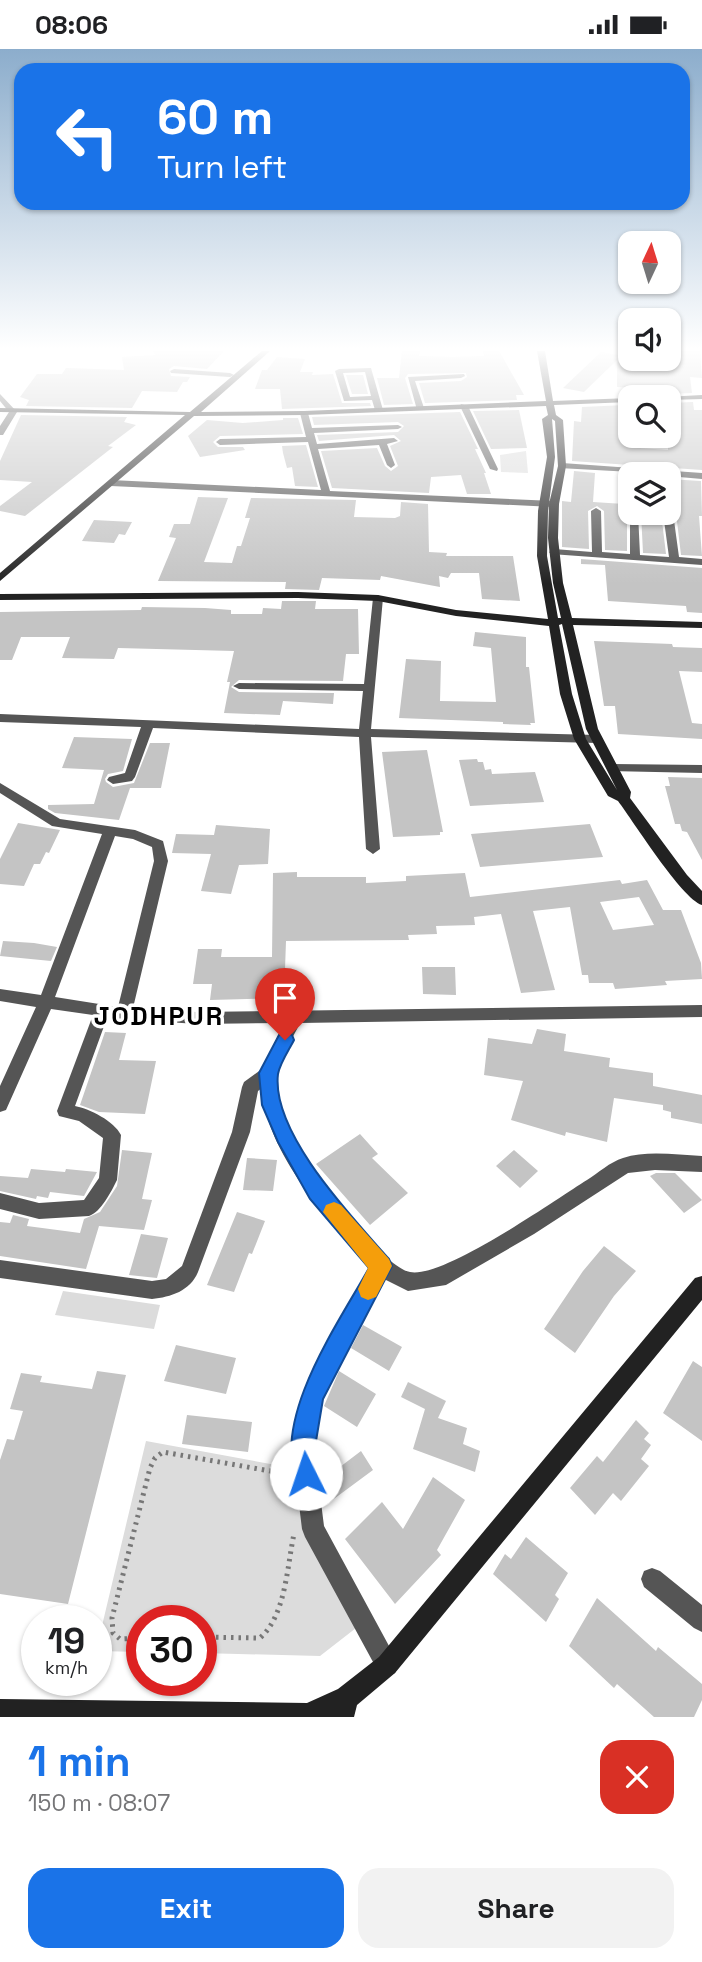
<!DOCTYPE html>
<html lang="en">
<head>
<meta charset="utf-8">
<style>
  body { margin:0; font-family:"Space Grotesk",sans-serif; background:#f2f2f2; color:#202124; height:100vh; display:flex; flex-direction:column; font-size:26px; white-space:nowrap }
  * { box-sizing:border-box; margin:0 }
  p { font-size:23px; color:#757577 }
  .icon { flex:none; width:38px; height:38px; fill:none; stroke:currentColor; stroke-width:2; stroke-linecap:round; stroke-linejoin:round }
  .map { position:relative; height:1668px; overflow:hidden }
  .side { display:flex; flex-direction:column; background:#fff; flex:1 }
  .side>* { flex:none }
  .banner { position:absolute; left:14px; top:14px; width:676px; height:147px; border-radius:21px; box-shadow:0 2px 5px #0004; background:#1a73e8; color:#fff; overflow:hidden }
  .needle { width:46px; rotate:4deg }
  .buttons { position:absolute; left:618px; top:182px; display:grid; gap:14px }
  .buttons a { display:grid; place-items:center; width:63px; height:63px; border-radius:14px; background:#fff; box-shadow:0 2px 5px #0004; font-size:35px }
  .speed { position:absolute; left:21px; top:1556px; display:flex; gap:14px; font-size:35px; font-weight:700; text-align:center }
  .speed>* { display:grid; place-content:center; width:91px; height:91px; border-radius:50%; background:#fff; box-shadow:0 2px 5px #0004; line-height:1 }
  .speed small { font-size:18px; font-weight:400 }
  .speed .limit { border:10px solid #d22; background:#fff; color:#111 }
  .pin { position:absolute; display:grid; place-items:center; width:60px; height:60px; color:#fff; margin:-72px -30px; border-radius:50% 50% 50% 0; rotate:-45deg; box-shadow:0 0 7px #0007 }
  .pin .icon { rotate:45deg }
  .me { position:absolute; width:77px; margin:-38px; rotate:356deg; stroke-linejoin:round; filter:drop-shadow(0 0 5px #0008) }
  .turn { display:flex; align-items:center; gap:24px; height:147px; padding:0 28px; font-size:32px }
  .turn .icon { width:91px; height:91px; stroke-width:2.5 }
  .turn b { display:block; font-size:49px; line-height:60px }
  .round { display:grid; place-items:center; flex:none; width:74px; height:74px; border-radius:21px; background:#f2f2f2 }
  .head { display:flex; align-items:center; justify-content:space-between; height:119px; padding:0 28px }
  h1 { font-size:42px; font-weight:800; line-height:52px; color:#1a73e8 }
  .primary-button { display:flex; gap:14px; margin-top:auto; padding:14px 28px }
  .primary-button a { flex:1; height:80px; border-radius:21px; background:#1a73e8; color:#fff; font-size:28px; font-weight:800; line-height:80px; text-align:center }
  .primary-button a+a { background:#f2f2f2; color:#202124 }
  .status { display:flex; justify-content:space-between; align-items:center; height:49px; padding:0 35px; background:#fff; direction:ltr }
  .status svg { height:19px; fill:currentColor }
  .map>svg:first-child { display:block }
  .green { fill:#dcdcdc }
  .building { fill:#c4c4c4; fill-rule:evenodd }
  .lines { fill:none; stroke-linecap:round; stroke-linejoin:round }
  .path { stroke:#777; stroke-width:5; stroke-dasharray:2.5 5; stroke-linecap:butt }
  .street { fill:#555; fill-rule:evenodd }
  .secondary { fill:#222; fill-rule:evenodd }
  .route { fill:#1a73e8; stroke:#114b97; stroke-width:2 }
  .slow { fill:#f59e0b }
  .labels { text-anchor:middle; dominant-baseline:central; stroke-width:7; stroke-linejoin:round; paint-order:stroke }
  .district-label { font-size:26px; font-weight:bold; letter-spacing:2px; fill:#000; stroke:#fff }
</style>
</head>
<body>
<div class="status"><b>08:06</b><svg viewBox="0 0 49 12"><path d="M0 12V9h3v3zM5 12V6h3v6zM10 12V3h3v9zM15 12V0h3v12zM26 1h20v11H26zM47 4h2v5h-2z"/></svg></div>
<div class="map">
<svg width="702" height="1668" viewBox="0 0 702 1668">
  <rect width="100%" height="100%" fill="#fff"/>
  <!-- green -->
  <path class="green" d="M 526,402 L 528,424 L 501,423 L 500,406 Z
    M 63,1242 L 160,1256 L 154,1280 L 55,1266 Z
    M 146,1392 L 303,1421 L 356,1579 L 320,1607 L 201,1604 L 201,1572 L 142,1572 L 142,1603 L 96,1602 Z"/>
  <!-- building -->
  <path class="building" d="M 152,302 L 224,302 L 207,320 L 174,317 L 169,320 L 171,327 L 190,328 L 187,333 L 183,333 L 177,343 L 142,342 L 132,359 L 26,357 L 29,351 L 20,348 L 37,325 L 62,325 L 66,319 L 124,321 L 122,308 L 156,306 Z
    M 402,302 L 420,302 L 419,307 L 452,308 L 484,307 L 483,302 L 499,302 L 524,346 L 516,346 L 517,351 L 425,354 L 419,334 L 461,332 L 467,328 L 466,324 L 408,325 L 405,329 L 413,355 L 384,356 L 377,329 L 399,329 Z
    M 668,302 L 700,302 L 702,329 L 690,328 L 692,344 L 668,345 L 668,341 L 617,338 L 617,311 L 584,343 L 563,339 L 601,303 L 648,311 L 668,310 Z
    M 277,308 L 305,310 L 300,323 L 313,323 L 312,326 L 333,325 L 342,354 L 370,354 L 371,357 L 282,360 L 280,340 L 255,340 L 262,321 L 267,321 Z
    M 346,326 L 363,326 L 368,345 L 352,345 Z
    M 693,353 L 694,361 L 702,361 L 702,421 L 572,412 L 574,372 L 581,373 L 582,358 L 625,356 L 624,375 L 630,375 L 630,387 L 638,389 L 640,399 L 668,401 L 668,354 Z
    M 519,361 L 527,399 L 491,400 L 473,362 Z
    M 460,363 L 478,400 L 475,400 L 486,424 L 484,424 L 491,445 L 467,445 L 461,426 L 431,428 L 429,444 L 332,439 L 321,402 L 377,399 L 385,417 L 391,422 L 398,417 L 390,397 L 401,392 L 394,386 L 319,392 L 317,386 L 398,383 L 404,377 L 398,373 L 314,376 L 312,368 Z
    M 21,366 L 127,368 L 124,373 L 136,376 L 108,397 L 113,398 L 25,467 L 0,462 L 0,457 L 32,433 L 0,431 L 0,412 Z
    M 283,369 L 298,369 L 303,385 L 220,387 L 213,393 L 218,398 L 243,398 L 245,401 L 200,408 L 188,387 L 207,371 L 243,374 L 283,371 Z
    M 306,396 L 318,438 L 295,437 L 292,418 L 287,419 L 283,404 L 282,397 Z
    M 574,422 L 595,424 L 593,453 L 624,455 L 627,464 L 627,502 L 605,501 L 604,462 L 597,457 L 588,462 L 589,500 L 562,498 L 562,452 L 571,453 Z
    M 668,430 L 701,432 L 702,467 L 699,467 L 702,507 L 681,506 L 676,464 L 668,459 Z
    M 198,448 L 228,449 L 204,513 L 232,514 L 237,497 L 241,497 L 250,469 L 245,469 L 251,449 L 356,451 L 354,468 L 395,469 L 400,467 L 401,453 L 428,455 L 429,503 L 447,504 L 446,507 L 513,507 L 520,552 L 482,550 L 479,524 L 451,524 L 448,529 L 439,527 L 440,538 L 381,527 L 380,531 L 322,529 L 319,541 L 285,540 L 286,533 L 158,532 L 176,489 L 169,488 L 174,475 L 190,475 Z
    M 641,464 L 661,464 L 666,505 L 643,504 Z
    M 94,471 L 132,473 L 125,486 L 119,485 L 114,494 L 82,492 Z
    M 581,510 L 702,519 L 702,564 L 687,563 L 686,557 L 608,552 L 605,516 L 581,515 Z
    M 282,552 L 316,552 L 315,560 L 358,560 L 359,605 L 346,605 L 343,632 L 239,631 L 231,638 L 239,643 L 334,644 L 333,655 L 283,652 L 280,666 L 224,664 L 230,633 L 227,633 L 234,602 L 118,599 L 114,610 L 62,609 L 70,588 L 21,588 L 12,611 L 0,611 L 0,563 L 141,561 L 142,558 L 205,559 L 231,561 L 231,565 L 262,565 L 263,559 L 281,560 Z
    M 475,583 L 526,588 L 526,618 L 529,618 L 535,674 L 530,674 L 531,676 L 503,675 L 503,673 L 399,669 L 406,610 L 441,612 L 440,652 L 496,653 L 491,599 L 473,597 Z
    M 594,592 L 672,595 L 673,598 L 702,599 L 702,623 L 679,622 L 692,674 L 702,675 L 702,690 L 618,685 L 615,657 L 604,657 Z
    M 74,688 L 132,690 L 123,722 L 108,725 L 105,730 L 106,733 L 113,738 L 134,734 L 150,694 L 170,694 L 161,739 L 130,739 L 119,771 L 55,764 L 48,760 L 48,756 L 94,755 L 104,721 L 62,719 Z
    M 427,701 L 443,783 L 440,783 L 440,786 L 393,788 L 382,703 Z
    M 477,710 L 478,713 L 483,713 L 485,721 L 491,720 L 492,725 L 535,723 L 544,753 L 470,757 L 459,711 Z
    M 668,728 L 702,729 L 702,811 L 687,783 L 682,782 L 680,775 L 675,775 L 665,737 L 670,737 Z
    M 18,774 L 60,781 L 49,804 L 46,803 L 40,815 L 34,815 L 24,837 L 0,835 L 0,810 Z
    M 590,775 L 603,808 L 480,818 L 471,785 Z
    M 216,776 L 270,780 L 268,815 L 239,816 L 231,845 L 201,842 L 211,805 L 172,804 L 176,785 L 214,786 Z
    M 297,823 L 297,828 L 366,828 L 366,834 L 406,832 L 406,827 L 465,824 L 470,848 L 620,831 L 622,835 L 647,831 L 663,861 L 681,861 L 701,914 L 702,930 L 665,932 L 667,936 L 615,940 L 613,934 L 589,934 L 588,926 L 582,926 L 570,858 L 533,862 L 555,941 L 521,944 L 501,865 L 474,868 L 475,876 L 436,877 L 437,885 L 408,886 L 409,891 L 286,892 L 284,949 L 210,951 L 212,935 L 193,935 L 198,900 L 222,900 L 221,908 L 272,908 L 273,824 ZM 639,848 L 654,876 L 613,881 L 600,853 Z
    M 3,892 L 34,894 L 57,898 L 51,912 L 0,907 Z
    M 422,918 L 455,918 L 456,946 L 423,945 Z
    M 537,980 L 566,985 L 564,1002 L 610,1009 L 609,1018 L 653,1024 L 653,1037 L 702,1046 L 702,1075 L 671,1069 L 671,1063 L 663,1061 L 663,1056 L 614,1049 L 607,1093 L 566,1083 L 565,1087 L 511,1071 L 523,1032 L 484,1026 L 488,989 L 532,995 Z
    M 105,983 L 126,984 L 119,1011 L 156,1012 L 145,1065 L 99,1063 L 80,1056 Z
    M 360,1085 L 378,1105 L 372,1109 L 408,1144 L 370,1176 L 316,1115 Z
    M 122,1101 L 152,1104 L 142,1150 L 152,1151 L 144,1181 L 99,1177 L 86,1220 L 0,1207 L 0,1173 L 10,1174 L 13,1166 L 29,1170 L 27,1177 L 80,1184 L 84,1170 L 100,1163 L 117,1137 Z
    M 514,1101 L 538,1122 L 520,1139 L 496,1117 Z
    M 247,1109 L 277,1111 L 273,1142 L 243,1141 Z
    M 31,1120 L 65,1123 L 66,1120 L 97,1123 L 84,1147 L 50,1143 L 48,1149 L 37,1147 L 36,1150 L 0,1142 L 0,1127 L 28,1129 Z
    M 656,1124 L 675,1124 L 702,1151 L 684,1164 L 650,1127 Z
    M 237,1163 L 265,1172 L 252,1205 L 249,1204 L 234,1243 L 207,1236 Z
    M 141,1185 L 168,1189 L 157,1229 L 129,1226 Z
    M 604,1197 L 636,1222 L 614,1247 L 575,1304 L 544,1280 L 583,1222 Z
    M 363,1276 L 402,1298 L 389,1322 L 351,1299 Z
    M 176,1296 L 236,1309 L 226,1345 L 164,1332 Z
    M 693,1312 L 702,1318 L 702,1392 L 663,1364 Z
    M 97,1322 L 126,1326 L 68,1555 L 0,1545 L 0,1411 L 7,1390 L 14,1391 L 23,1362 L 10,1360 L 21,1324 L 42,1327 L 40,1333 L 92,1340 Z
    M 339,1322 L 376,1345 L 357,1378 L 324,1357 Z
    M 408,1333 L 446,1352 L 438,1369 L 467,1379 L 463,1395 L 480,1402 L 475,1423 L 413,1400 L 425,1360 L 401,1348 Z
    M 187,1366 L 252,1373 L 248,1403 L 182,1395 Z
    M 636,1371 L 649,1384 L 644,1390 L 651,1396 L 641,1410 L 649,1417 L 621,1452 L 613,1444 L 595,1466 L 570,1439 L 597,1407 L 603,1413 Z
    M 361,1402 L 373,1421 L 327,1455 L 323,1449 L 319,1415 L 324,1411 L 332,1424 Z
    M 433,1428 L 465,1451 L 437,1501 L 441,1506 L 395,1555 L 345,1490 L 382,1453 L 403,1480 Z
    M 526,1488 L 568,1524 L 555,1546 L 559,1550 L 546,1573 L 493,1525 L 505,1505 L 511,1510 Z
    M 597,1549 L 656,1602 L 658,1598 L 702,1635 L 702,1651 L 694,1668 L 654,1668 L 617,1635 L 614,1639 L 569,1597 Z"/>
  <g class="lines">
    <!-- path -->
    <path class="path" d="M 201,1588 L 260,1589 C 286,1566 287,1517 294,1485
      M 142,1589 L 120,1590 L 113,1584 L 112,1569 L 150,1419 L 155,1409 L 163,1403 L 287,1425"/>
    <!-- street -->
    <path class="street" d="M 371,319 L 383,361 L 379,363 L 375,361 L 372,351 L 344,352 L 335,322 L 339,320 ZM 365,323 L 371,347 L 350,348 L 343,324 Z
      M 174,320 L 230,324 L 234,326 L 230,328 L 171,324 L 170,322 Z
      M 464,325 L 465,327 L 461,329 L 415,332 L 424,359 L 417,361 L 408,328 Z
      M 0,345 L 17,363 L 3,386 L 0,386 L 0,377 L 9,363 L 0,352 Z
      M 461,355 L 468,357 L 498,420 L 497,422 L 490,420 L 460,357 Z
      M 304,362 L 308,364 L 312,379 L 398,376 L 402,378 L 398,380 L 314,384 L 317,395 L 394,389 L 398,392 L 387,395 L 395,416 L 391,419 L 387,416 L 379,396 L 318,400 L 330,442 L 554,452 L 559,455 L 554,458 L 111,437 L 107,434 L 111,431 L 321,441 L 308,393 L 220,396 L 216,393 L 220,390 L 306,388 L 300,364 Z
      M 562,414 L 702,424 L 702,430 L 668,427 L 668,425 L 559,419 L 558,417 Z
      M 596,459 L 601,462 L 602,503 L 630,505 L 630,462 L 638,464 L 640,506 L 669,508 L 663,464 L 668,464 L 668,461 L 673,464 L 679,508 L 702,510 L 702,516 L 551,505 L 549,503 L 554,500 L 592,503 L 591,462 Z
      M 378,546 L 383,549 L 371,680 L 597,686 L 603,690 L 597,694 L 371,688 L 380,800 L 373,805 L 366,800 L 359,688 L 153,679 L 135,728 L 132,732 L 113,735 L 107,731 L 109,728 L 125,724 L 141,678 L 0,673 L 0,665 L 359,680 L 363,642 L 239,640 L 233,637 L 239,634 L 364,635 L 373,549 Z
      M 613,715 L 702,716 L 702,724 L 609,722 L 607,719 L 609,716 Z
      M 0,734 L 60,770 L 135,781 L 163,792 L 168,812 L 133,959 L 197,963 L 702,956 L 702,968 L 300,974 C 293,989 281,1005 278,1022 C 271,1056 295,1093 313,1120 C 327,1142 386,1219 410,1223 C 443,1230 555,1151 587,1131 C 598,1124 610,1113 623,1109 C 647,1101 677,1106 702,1107 L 702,1123 L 655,1121 L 628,1124 L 534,1185 L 446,1236 L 408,1242 L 384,1230 L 322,1350 L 314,1398 L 324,1477 L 395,1608 L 399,1616 L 395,1624 L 387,1628 L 379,1624 L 305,1488 L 302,1480 L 292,1398 L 302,1348 L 370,1219 C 329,1171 266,1105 262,1039 L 258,1042 L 250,1083 L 198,1223 C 190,1242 171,1248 152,1250 L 0,1229 L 0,1211 L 152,1232 L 166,1230 L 182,1217 L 232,1083 L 242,1038 L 244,1033 L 262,1020 L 284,974 L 197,975 L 107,969 L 75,1057 C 90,1060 114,1072 121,1086 L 117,1131 C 111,1143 101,1163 89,1167 L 39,1170 L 0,1160 L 0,1144 L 39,1154 L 84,1151 L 99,1129 L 103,1089 L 79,1072 L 59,1067 L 57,1062 L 93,966 L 51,960 L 6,1061 L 0,1063 L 0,1037 L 36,958 L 0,952 L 0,940 L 41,946 L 102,785 L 52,777 L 0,744 ZM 115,787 L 133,790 L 152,798 L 154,812 L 118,958 L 55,948 Z
      M 652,1519 L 660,1522 L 702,1556 L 702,1583 L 694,1579 L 644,1538 L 641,1530 L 644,1522 Z"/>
    <!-- secondary -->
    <path class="secondary" d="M 262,302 L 270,302 L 201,363 L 304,362 L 546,352 L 537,302 L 545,302 L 553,352 L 630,349 L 630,353 L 554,356 L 556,366 L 563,371 L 566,417 L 559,455 L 558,489 L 563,534 L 572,569 L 702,573 L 702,579 L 573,576 L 598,680 L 631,743 L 630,749 L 687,826 L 702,842 L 702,856 C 681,849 634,773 618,752 L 608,747 L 574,690 L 560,645 L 549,577 L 456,567 L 378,552 L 298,549 L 0,551 L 0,545 L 298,543 L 378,546 L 456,561 L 548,570 L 537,507 L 538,462 L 547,408 L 542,370 L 548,366 L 546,357 L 304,366 L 194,367 L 0,532 L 0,524 L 185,366 L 0,363 L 0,359 L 190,363 ZM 552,370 L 555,372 L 558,417 L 549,455 L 548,489 L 553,534 L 561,569 L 558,569 L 547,507 L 548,462 L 555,408 ZM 562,575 L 586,680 L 617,741 L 586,690 L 572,645 L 559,576 Z
      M 702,346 L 702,350 L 668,351 L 668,348 L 665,348 Z
      M 702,1227 L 702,1251 L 395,1624 L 357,1656 L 354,1668 L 0,1668 L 0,1650 L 307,1654 L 338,1640 L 379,1608 L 695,1229 Z"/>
  </g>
  <!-- sky -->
  <linearGradient id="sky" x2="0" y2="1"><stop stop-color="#8cadcc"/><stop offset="0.56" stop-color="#fff"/><stop offset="1" stop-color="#fff" stop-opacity="0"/></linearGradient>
  <rect width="702" height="535" fill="url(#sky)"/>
  <!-- route -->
  <path class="route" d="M 285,983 L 292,986 L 294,991 C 289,1001 280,1014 278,1025 C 271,1084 352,1168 389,1210 L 392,1217 L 323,1350 L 315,1398 L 318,1425 L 315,1434 L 306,1438 L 297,1434 C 271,1369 338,1275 369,1219 L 310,1150 L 278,1093 L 262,1056 L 259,1024 L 279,986 Z"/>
  <!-- slow -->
  <path class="slow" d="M 334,1153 L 341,1156 L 389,1210 L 392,1217 L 376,1248 L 368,1251 L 361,1248 L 358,1240 L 368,1219 L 323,1163 L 326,1156 Z"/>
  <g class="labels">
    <!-- district labels -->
    <g class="district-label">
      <text x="159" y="967">JODHPUR</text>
    </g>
  </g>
</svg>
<div class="buttons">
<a><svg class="needle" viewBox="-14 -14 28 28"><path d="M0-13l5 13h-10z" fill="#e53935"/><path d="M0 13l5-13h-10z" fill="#757577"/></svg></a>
<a><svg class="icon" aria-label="sound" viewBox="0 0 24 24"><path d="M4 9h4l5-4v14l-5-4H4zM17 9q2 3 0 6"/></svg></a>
<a><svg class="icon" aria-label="search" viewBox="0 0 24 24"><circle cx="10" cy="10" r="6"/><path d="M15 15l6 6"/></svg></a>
<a><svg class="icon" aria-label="layers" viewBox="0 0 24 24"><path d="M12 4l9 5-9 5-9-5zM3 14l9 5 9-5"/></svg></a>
</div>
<div class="speed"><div>19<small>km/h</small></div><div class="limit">30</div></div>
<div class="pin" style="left:285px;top:991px;background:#d93025"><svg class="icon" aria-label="arrive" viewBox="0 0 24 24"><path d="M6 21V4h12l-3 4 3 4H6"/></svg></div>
<svg class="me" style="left:306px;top:1425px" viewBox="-20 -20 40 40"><circle r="19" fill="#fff"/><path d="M0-13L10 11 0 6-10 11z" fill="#1a73e8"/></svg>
<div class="banner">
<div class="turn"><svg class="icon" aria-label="left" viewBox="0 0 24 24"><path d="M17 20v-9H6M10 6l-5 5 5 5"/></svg><div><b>60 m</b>Turn left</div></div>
</div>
</div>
<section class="side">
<div class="head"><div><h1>1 min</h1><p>150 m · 08:07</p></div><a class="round" style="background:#d93025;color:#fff"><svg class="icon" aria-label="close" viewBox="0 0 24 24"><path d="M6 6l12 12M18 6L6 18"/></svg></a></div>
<div class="primary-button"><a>Exit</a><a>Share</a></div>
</section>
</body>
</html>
